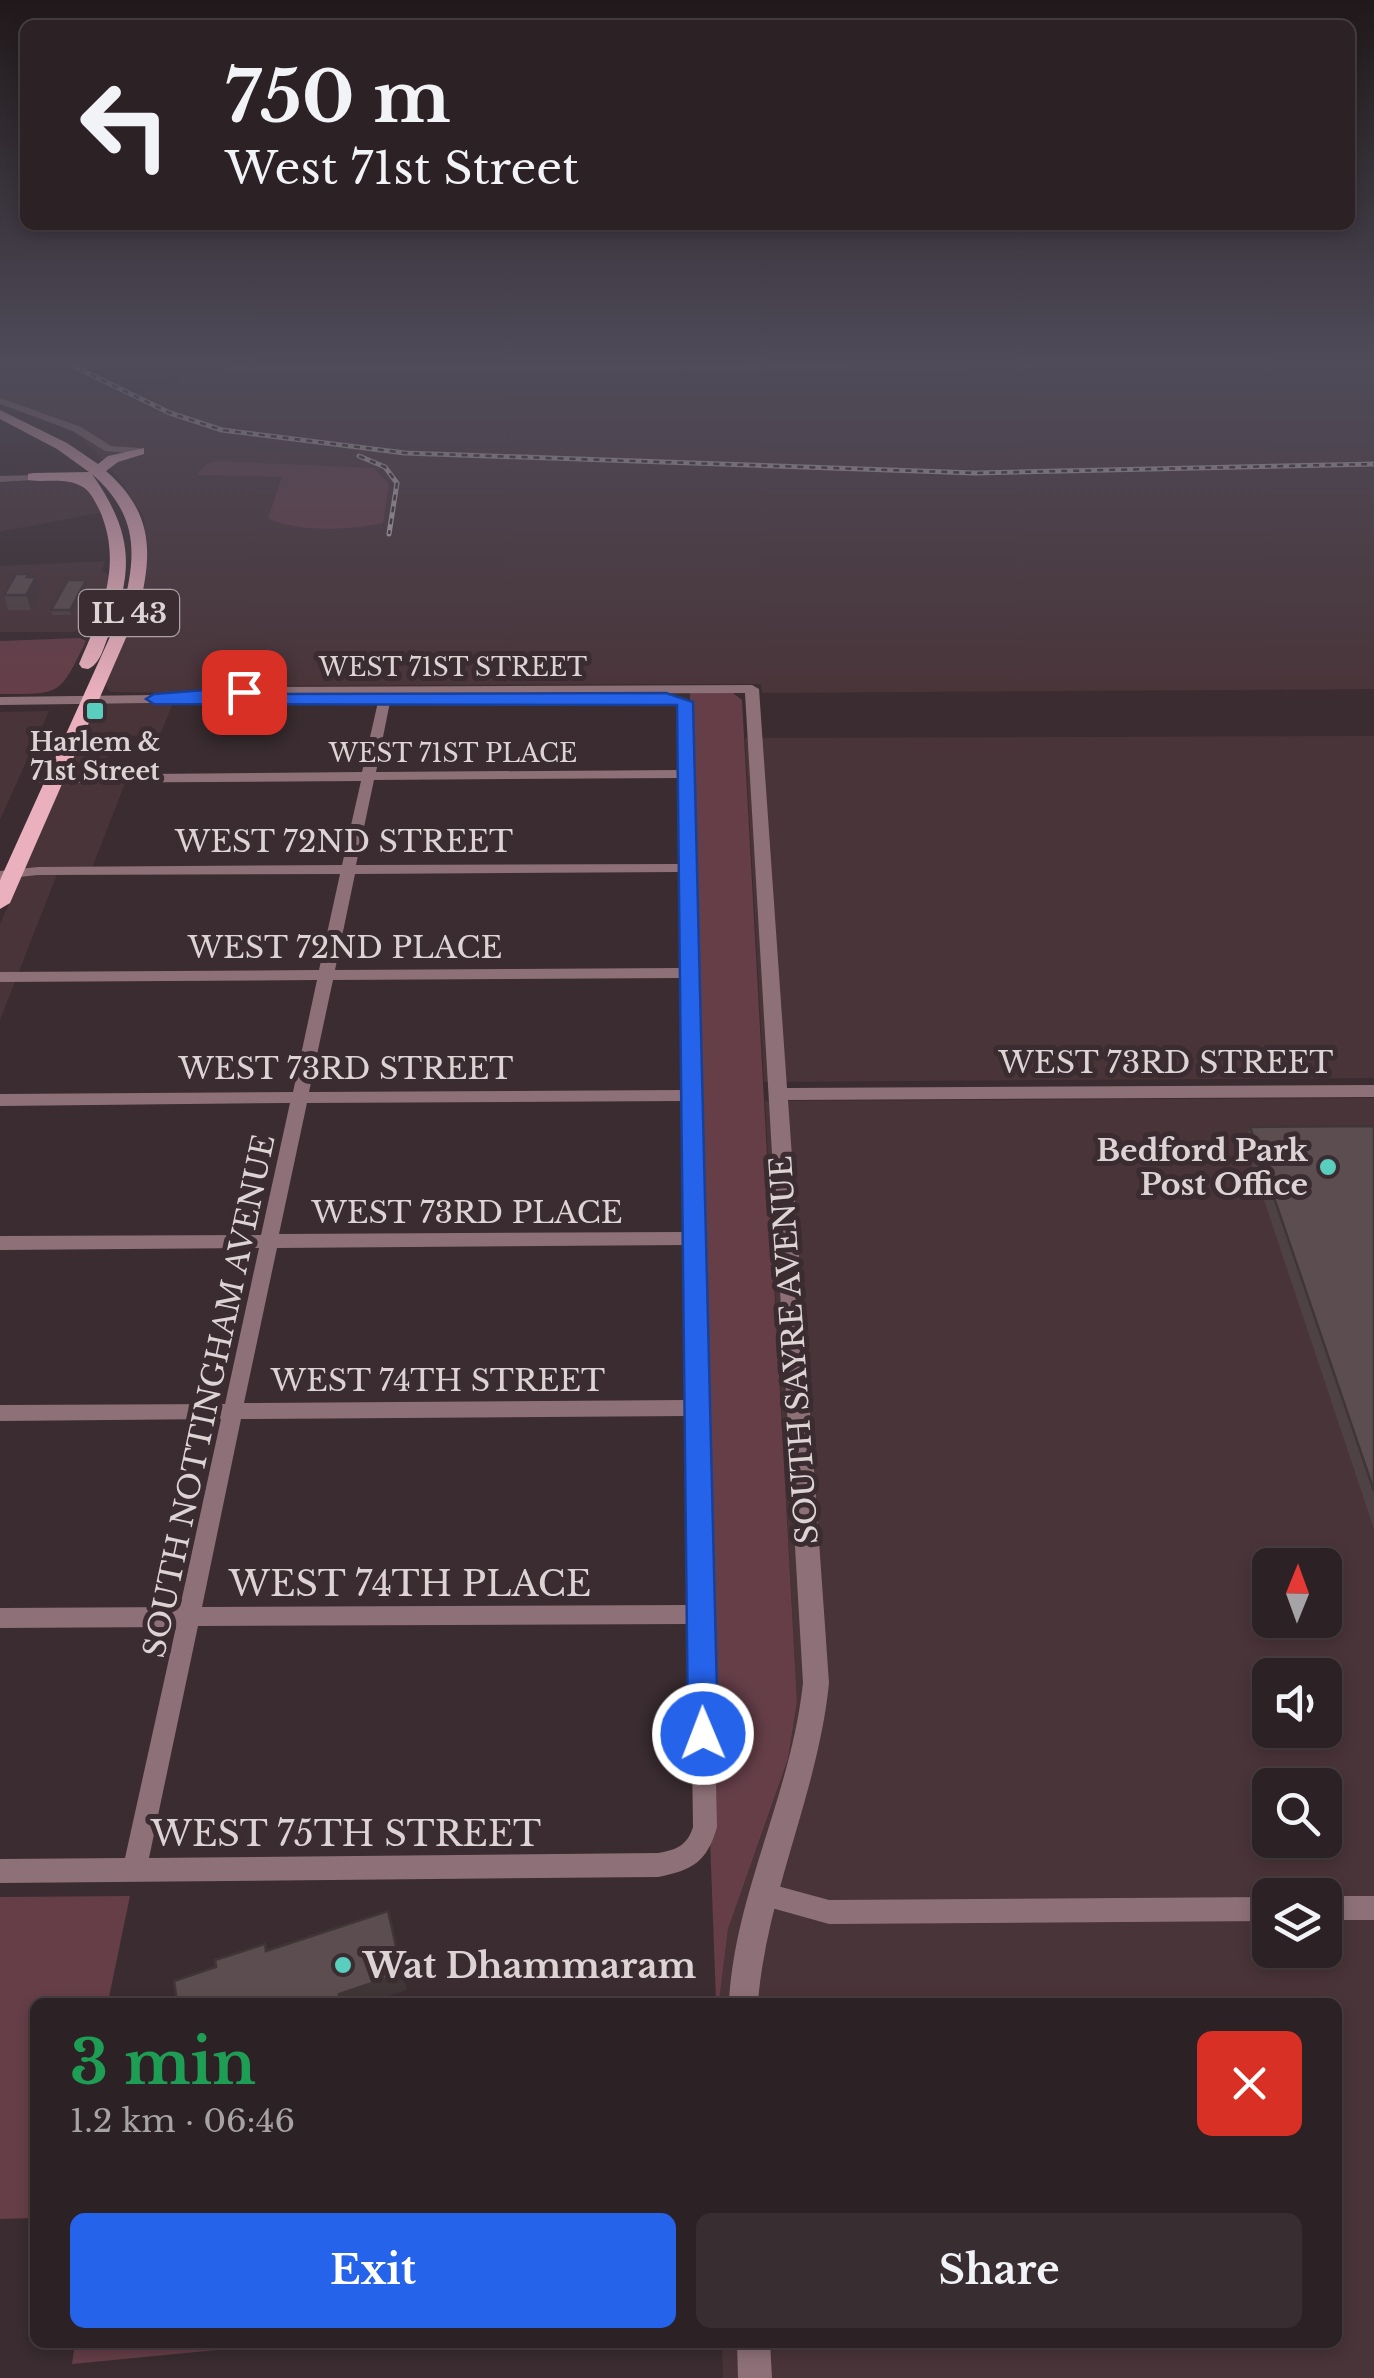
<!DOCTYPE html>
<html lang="en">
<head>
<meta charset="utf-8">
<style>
  body { margin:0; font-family:"Libre Baskerville",serif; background:#382e31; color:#f1f3f6; height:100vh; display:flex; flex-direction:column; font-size:38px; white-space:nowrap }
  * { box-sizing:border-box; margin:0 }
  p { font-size:32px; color:#a6a3a6 }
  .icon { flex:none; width:55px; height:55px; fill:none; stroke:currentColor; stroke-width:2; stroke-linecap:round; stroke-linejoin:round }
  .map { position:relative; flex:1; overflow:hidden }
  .details { position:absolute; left:30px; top:1998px; width:1312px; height:350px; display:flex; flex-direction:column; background:#2c2124; border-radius:15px; box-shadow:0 5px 15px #0003,0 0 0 2px #483e41 }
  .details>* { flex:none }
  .hud { position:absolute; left:20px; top:20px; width:1335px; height:210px; border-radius:15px; box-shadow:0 5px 15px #0003,0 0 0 2px #483e41; background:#2c2124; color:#f1f3f6; overflow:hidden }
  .needle { width:65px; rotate:1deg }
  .controls { position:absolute; left:1252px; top:1548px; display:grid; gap:20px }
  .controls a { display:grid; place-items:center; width:90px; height:90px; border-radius:15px; background:#2c2124; box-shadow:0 5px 15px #0003,0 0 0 2px #483e41; font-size:50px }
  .pin { position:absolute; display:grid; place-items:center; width:85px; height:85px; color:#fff; margin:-42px; border-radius:20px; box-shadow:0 5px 15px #0006 }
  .me { position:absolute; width:110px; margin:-55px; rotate:359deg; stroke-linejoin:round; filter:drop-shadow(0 0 8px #0008) }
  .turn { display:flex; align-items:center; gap:35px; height:210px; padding:0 40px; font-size:45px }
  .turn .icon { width:130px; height:130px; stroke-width:2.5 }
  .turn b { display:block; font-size:70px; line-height:85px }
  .round { display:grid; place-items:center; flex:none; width:105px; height:105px; border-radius:15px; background:#382e31 }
  .head { display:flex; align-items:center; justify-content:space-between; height:170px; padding:0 40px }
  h1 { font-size:60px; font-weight:700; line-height:75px; color:#1e9e55 }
  .primary-button { display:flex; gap:20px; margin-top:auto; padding:20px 40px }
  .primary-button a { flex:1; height:115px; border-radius:15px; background:#2563eb; color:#fff; font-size:40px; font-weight:700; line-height:115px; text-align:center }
  .primary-button a+a { background:#382e31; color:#f1f3f6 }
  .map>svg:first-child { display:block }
  .built { fill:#493439; fill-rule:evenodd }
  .green { fill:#653e48 }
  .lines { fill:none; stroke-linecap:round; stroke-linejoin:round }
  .minor { fill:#8e7178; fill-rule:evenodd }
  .tertiary { fill:#8e7178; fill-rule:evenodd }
  .primary { fill:#ebb0be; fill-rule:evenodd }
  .rail-casing { stroke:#c7bcbf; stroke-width:5 }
  .rail { stroke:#3a2c30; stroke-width:2.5; stroke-dasharray:6; stroke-linecap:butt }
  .wall { fill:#4f4245 }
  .shaded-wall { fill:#403638 }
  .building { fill:#5c4d50; stroke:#403638; stroke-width:2.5 }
  .route { fill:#2563eb; stroke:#184099; stroke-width:2.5 }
  .poi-dot { fill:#59cebe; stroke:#3a2c30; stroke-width:4 }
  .labels { text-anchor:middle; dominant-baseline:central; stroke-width:10; stroke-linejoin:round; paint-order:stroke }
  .far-street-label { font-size:25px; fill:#ddd3d5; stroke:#3a2c30 }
  .far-poi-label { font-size:25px; font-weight:bold; fill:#ddd3d5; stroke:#3a2c30 }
  .shield { fill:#3a2c30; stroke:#aca1a4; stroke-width:2.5 }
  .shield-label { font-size:28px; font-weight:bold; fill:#ddd3d5 }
  .street-label { font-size:30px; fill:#ddd3d5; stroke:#3a2c30 }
  .poi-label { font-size:30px; font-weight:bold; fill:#ddd3d5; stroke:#3a2c30; text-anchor:end }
  .near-street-label { font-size:35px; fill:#ddd3d5; stroke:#3a2c30 }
  .near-poi-label { font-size:35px; font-weight:bold; fill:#ddd3d5; stroke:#3a2c30; text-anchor:start }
</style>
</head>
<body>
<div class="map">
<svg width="1374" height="2378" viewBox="0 0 1374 2378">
  <rect width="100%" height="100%" fill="#3a2c30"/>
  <!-- built -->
  <path class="built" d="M 0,364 L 53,364 L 123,398 L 210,371 L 188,364 L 1374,364 L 1374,689 L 762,693 L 761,684 L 641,684 L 239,686 L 176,693 L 110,692 L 104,683 L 137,608 L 146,577 L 144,517 L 118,477 L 83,439 L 56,424 L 0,404 Z
    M 53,477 L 70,478 L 87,489 L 103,512 L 0,532 L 0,483 Z
    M 105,561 L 102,571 L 111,576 L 111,581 L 92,627 L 73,632 L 0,632 L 0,566 Z
    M 173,703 L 160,735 L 117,736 L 100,773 L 129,773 L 90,873 L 57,874 L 0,1020 L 0,924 L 94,709 L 106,704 Z
    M 49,711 L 0,820 L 0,712 Z
    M 1374,736 L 1374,1078 L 764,1082 L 745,738 Z
    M 1374,1098 L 1374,2378 L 723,2378 L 722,2343 L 1338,2342 L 1338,2002 L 719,2002 L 728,1929 L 788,1760 L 797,1702 L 765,1101 ZM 1270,1565 L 1325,1565 L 1325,1620 L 1270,1620 ZM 1270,1675 L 1325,1675 L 1325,1730 L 1270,1730 ZM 1270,1785 L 1325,1785 L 1325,1840 L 1270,1840 ZM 1270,1895 L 1325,1895 L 1325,1950 L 1270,1950 Z"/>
  <!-- green -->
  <path class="green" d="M 217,461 L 374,468 L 389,484 L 383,523 C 352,530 296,533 268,518 L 282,477 L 196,475 L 207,464 Z
    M 80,638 L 86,641 C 59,696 62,694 0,694 L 0,641 Z
    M 690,692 L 733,693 L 742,700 L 797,1702 L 788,1759 L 728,1929 L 719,2002 L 716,2002 L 710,1839 Z
    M 130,1896 L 108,2002 L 35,2002 L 35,2218 L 0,2219 L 0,1897 Z
    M 75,2343 L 75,2342 L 289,2343 L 72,2364 Z"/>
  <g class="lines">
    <!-- minor -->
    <path class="minor" d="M 227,364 L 237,364 L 236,366 L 1201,364 L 1196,367 L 230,372 L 225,369 Z
      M 0,398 L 81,427 L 111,446 L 139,448 L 144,451 L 139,454 L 105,451 L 73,431 L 0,404 Z
      M 37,475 L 37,479 L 33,480 L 0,482 L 0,476 Z
      M 385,694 L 666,694 L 691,702 L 717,1827 C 707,1862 693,1870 658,1877 L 0,1883 L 0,1859 L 125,1858 L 176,1627 L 0,1628 L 0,1608 L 180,1607 L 221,1419 L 0,1421 L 0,1405 L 225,1404 L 259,1248 L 0,1250 L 0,1236 L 261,1235 L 290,1103 L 0,1106 L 0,1094 L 293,1092 L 317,980 L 0,982 L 0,972 L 319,970 L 340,874 L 38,875 L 0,879 L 0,871 L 38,867 L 342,865 L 361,781 L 38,783 L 31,779 L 38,775 L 362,772 L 378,702 L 183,703 L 177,699 L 183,695 ZM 390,702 L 666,702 L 679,704 L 680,770 L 376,772 ZM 680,778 L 681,864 L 356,865 L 374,780 ZM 681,872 L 682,968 L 335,970 L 355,874 ZM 682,978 L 684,1090 L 309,1092 L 333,980 ZM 684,1101 L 685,1232 L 279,1234 L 307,1103 ZM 686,1245 L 688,1400 L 244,1403 L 277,1248 ZM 688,1416 L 690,1605 L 202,1607 L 241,1419 ZM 690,1624 L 693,1827 C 687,1846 676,1850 658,1853 L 149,1858 L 198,1626 Z
      M 763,1882 L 829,1900 L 1270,1897 L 1270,1921 L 829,1924 L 754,1903 L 751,1894 L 754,1885 Z
      M 1325,1896 L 1374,1896 L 1374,1920 L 1325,1920 Z"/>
    <!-- tertiary -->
    <path class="tertiary" d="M 752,685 L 759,689 L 787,1088 L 1374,1085 L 1374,1097 L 788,1100 L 829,1683 C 818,1793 767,1892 758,2002 L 729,2002 C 735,1892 791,1795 803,1683 L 745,693 L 259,695 L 154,703 L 0,705 L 0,697 L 154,695 L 259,687 Z
      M 737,2342 L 770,2342 L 772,2378 L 738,2378 Z"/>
    <!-- primary -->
    <path class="primary" d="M 0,410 L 67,443 L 98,464 L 108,456 L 144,448 L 144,454 L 118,462 L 106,471 C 153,512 153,552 139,608 L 10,903 L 0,909 L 0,880 L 123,608 C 137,552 138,515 92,474 C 133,533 135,569 108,637 C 103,649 100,664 88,669 L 82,668 L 79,664 C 101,613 124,564 99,509 C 94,500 90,490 81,486 C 64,477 46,483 28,480 L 28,474 L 33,473 L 89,472 L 57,449 L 0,419 Z"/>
    <!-- rail casing -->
    <g class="rail-casing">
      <path id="rail" d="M 69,364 L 170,413 L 222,430 L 405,453 L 975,473 L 1374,464
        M 359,456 L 385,467 L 397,483 L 389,534"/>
    </g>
    <!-- rail -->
    <use href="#rail" class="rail"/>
  </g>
  <!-- wall -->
  <path class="wall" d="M 30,577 L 40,592 L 31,610 L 8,610 L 4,595 Z
    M 87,585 L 71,615 L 53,615 L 51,610 Z
    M 1374,1126 L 1374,1529 L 1245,1143 L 1250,1127 Z"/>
  <!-- shaded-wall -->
  <path class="shaded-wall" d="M 29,574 L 32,585 L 36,577 L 40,592 L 31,610 L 26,595 L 27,577 Z
    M 86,580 L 87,585 L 71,615 L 70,610 Z
    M 388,1911 L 407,1990 L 371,2002 L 340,2002 L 339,1994 Z"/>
  <!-- building -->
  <path class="building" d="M 16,574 L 29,574 L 27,577 L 36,577 L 26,595 L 4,595 Z
    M 68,580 L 86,580 L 70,610 L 51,610 Z
    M 1374,1126 L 1374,1491 L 1250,1127 Z
    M 388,1911 L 402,1973 L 339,1994 L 340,2002 L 177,2002 L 174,1981 L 216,1967 L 215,1960 L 265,1944 L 266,1951 Z"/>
  <!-- sky -->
  <linearGradient id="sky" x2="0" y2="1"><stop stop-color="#20181a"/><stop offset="0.52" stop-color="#4f4b59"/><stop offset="1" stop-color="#4f4b59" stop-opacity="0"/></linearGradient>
  <rect width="1374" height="697" fill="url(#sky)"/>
  <!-- route -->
  <path class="route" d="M 244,687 L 249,689 L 250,694 L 666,693 L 693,702 L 718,1734 L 713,1743 L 703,1747 L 692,1743 L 688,1734 L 677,705 L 154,704 L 146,699 L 154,694 Z"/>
  <!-- markers -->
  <g class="poi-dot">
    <rect x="85" y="701" width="20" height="20" rx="5"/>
    <circle cx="1328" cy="1167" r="10"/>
    <circle cx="343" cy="1965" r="10"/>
  </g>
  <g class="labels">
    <!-- far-street labels -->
    <g class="far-street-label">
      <text x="453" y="667">WEST 71ST STREET</text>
      <text x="453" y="753">WEST 71ST PLACE</text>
    </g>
    <!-- far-poi labels -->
    <g class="far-poi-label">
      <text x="95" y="742">Harlem &amp;<tspan x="95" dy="29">71st Street</tspan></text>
    </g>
    <!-- shield labels -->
    <rect class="shield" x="79" y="590" width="100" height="46" rx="8"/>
    <g class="shield-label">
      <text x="129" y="613">IL 43</text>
    </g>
    <!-- street labels -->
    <g class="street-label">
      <text x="344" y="841">WEST 72ND STREET</text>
      <text x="345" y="947">WEST 72ND PLACE</text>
      <text x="1166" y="1062">WEST 73RD STREET</text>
      <text x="346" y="1068">WEST 73RD STREET</text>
      <text x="467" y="1212">WEST 73RD PLACE</text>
      <text transform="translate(794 1350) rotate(-94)">SOUTH SAYRE AVENUE</text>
      <text x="438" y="1380">WEST 74TH STREET</text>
      <text transform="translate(209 1396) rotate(-78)">SOUTH NOTTINGHAM AVENUE</text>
    </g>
    <!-- poi labels -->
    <g class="poi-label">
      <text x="1308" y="1150">Bedford Park<tspan x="1308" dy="34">Post Office</tspan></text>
    </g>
    <!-- near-street labels -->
    <g class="near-street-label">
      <text x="410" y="1583">WEST 74TH PLACE</text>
      <text x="346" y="1833">WEST 75TH STREET</text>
    </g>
    <!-- near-poi labels -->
    <g class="near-poi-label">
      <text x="363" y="1965">Wat Dhammaram</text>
    </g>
  </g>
</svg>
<div class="controls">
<a><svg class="needle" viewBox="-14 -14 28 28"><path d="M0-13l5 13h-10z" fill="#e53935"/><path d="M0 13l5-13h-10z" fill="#a6a3a6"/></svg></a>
<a><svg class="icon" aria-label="sound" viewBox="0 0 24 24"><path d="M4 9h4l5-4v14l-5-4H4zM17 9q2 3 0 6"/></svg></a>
<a><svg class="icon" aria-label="search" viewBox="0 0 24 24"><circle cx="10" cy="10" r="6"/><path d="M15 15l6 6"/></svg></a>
<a><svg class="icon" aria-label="layers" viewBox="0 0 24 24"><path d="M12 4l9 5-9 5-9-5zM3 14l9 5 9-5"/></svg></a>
</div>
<div class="pin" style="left:244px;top:692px;background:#d93025"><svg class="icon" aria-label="arrive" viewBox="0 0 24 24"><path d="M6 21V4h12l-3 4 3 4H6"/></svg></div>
<svg class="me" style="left:703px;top:1734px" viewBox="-20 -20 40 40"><circle r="17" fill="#2563eb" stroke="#fff" stroke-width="3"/><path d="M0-11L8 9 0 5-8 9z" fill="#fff"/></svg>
<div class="hud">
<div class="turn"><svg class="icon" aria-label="left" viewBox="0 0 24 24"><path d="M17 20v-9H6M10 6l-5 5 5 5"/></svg><div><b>750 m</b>West 71st Street</div></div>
</div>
<section class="details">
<div class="head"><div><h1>3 min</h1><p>1.2 km · 06:46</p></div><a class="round" style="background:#d93025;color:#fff"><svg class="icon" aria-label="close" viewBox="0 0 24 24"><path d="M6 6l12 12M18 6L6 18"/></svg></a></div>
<div class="primary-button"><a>Exit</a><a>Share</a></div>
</section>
</div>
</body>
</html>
